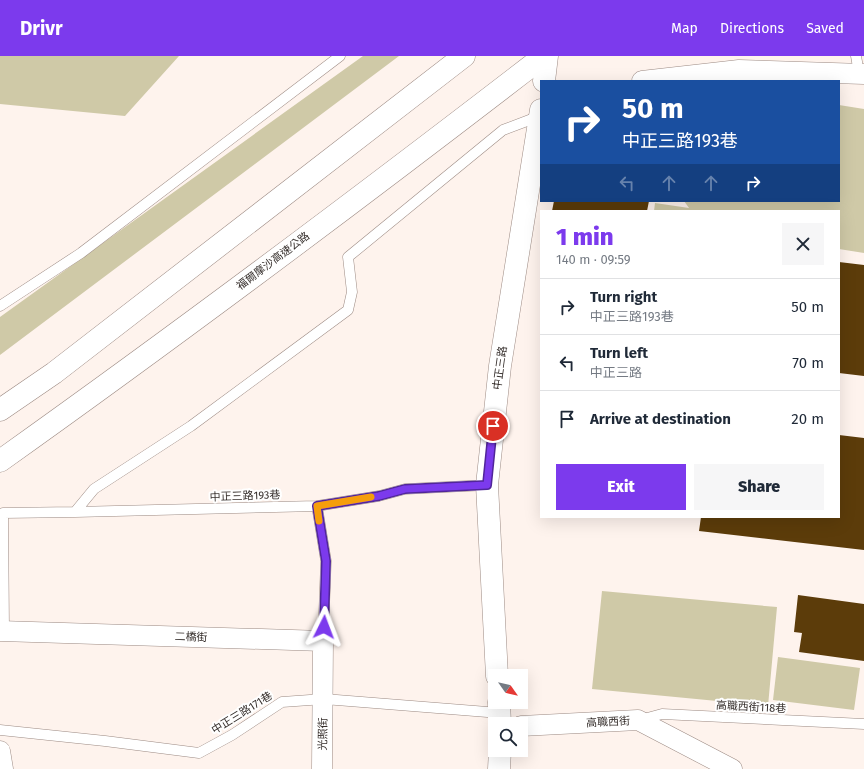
<!DOCTYPE html>
<html lang="en">
<head>
<meta charset="utf-8">
<style>
  body { margin:0; font-family:"Fira Sans","Noto Sans TC",sans-serif; background:#f6f6f7; color:#1f2937; height:100vh; display:flex; flex-direction:column; font-size:15px; white-space:nowrap }
  * { box-sizing:border-box; margin:0 }
  p { font-size:13px; color:#747a83 }
  .icon { flex:none; width:22px; height:22px; fill:none; stroke:currentColor; stroke-width:2; stroke-linecap:round; stroke-linejoin:round }
  .map { position:relative; flex:1; overflow:hidden }
  .drawer { position:absolute; left:540px; top:154px; width:300px; height:308px; display:flex; flex-direction:column; background:#fff; border-radius:0px; box-shadow:0 4px 16px #0002 }
  .drawer>* { flex:none }
  .banner { position:absolute; left:540px; top:24px; width:300px; height:122px; border-radius:0px; box-shadow:0 4px 16px #0002; background:#1a4fa0; color:#fff; overflow:hidden }
  .needle { width:26px; rotate:124deg }
  .buttons { position:absolute; left:488px; top:613px; display:grid; gap:8px }
  .buttons a { display:grid; place-items:center; width:40px; height:40px; border-radius:0px; background:#fff; box-shadow:0 4px 16px #0002; font-size:20px }
  .pin { position:absolute; display:grid; place-items:center; width:34px; height:34px; color:#fff; margin:-17px; border:2px solid #fff; border-radius:50%; box-shadow:0 1px 4px #0007 }
  .me { position:absolute; width:44px; margin:-22px; rotate:3deg; stroke-linejoin:round; filter:drop-shadow(0 0 3px #0008) }
  .turn { display:flex; align-items:center; gap:14px; height:84px; padding:0 16px; font-size:18px }
  .turn .icon { width:52px; height:52px; stroke-width:2.5 }
  .turn b { display:block; font-size:28px; line-height:34px }
  .lanes { display:flex; align-items:center; height:38px; padding:0 16px; background:#0003; justify-content:center; gap:20px; direction:ltr }
  .lanes .off { opacity:.35 }
  .round { display:grid; place-items:center; flex:none; width:42px; height:42px; border-radius:0px; background:#f6f6f7 }
  .headline { display:flex; align-items:center; justify-content:space-between; height:68px; padding:0 16px }
  h1 { font-size:24px; font-weight:800; line-height:30px; color:#7c3aed }
  .action { display:flex; gap:8px; margin-top:auto; padding:8px 16px }
  .action a { flex:1; height:46px; border-radius:0px; background:#7c3aed; color:#fff; font-size:16px; font-weight:800; line-height:46px; text-align:center }
  .action a+a { background:#f6f6f7; color:#1f2937 }
  ul { padding:0; list-style:none }
  li { display:flex; align-items:center; gap:12px; height:56px; padding:0 16px; border-top:1px solid #e0e1e3 }
  li div { flex:1 }
  li b { display:block; font-size:15px }
  li em { font-style:normal }
  header { display:flex; align-items:center; gap:24px; box-sizing:border-box; height:56px; padding:0 20px; background:#7c3aed; color:#fff }
  header strong { font-size:19px }
  nav { display:flex; gap:22px; margin-inline-start:auto; font-size:14px }
  .map>svg:first-child { display:block }
  .green { fill:#cfc9a7 }
  .building { fill:#5c3c0a }
  .lines { fill:none; stroke-linecap:round; stroke-linejoin:round }
  .service-casing { stroke:#9c8a83; stroke-width:11 }
  .minor-casing { stroke:#9c8a83; stroke-width:21 }
  .tertiary-casing { stroke:#9c8a83; stroke-width:23 }
  .motorway-casing { stroke:#9c8a83; stroke-width:23 }
  .service { stroke:#fff; stroke-width:10 }
  .minor { stroke:#fff; stroke-width:20 }
  .tertiary { stroke:#fff; stroke-width:22 }
  .motorway { stroke:#fff; stroke-width:22 }
  .route-casing { stroke:#51269a; stroke-width:10 }
  .route { stroke:#7c3aed; stroke-width:7 }
  .slow { stroke:#f59e0b; stroke-width:7 }
  .labels { text-anchor:middle; dominant-baseline:central; stroke-width:4; stroke-linejoin:round; paint-order:stroke }
  .street-label { font-size:11px; fill:#362f2c; stroke:#fff }
</style>
</head>
<body>
<header>
<strong>Drivr</strong>
<nav><a>Map</a><a>Directions</a><a>Saved</a></nav>
</header>
<div class="map">
<svg width="864" height="713" viewBox="0 0 864 713">
  <rect width="100%" height="100%" fill="#fef3ed"/>
  <!-- green -->
  <path class="green" d="M 0,0 L 179,0 L 125,60 L 0,48 Z
    M 363,0 L 399,0 L 0,299 L 0,261 Z
    M 839,49 L 864,53 L 864,197 L 839,193 L 839,155 L 654,155 L 655,147 L 689,152 L 684,145 L 839,145 Z
    M 602,535 L 777,551 L 768,650 L 592,633 Z
    M 778,601 L 860,612 L 854,654 L 773,644 Z"/>
  <!-- building -->
  <path class="building" d="M 554,145 L 649,145 L 647,155 L 552,155 Z
    M 839,206 L 864,209 L 864,320 L 839,317 Z
    M 839,379 L 864,382 L 864,494 L 699,475 L 701,461 L 839,461 Z
    M 798,539 L 864,548 L 864,605 L 799,596 L 802,577 L 794,576 Z"/>
  <g class="lines">
    <!-- service casing -->
    <g class="service-casing">
      <path id="service" d="M 856,0 L 859,17
        M 0,250 L 81,197 L 340,0
        M 317,450 L 326,505 L 323,585
        M 75,456 L 94,433 L 191,370 L 348,254 L 352,236 L 348,201 L 503,74 L 540,60
        M 4,575 L 3,457 L 75,456 L 317,450 L 379,440 L 405,433 L 487,429
        M 640,664 L 662,658 L 864,668
        M 0,674 L 105,685 L 199,697 L 232,679 L 282,646 L 324,643 L 500,657"/>
    </g>
    <!-- minor casing -->
    <g class="minor-casing">
      <path id="minor" d="M 642,25 L 739,14 L 864,18
        M 0,575 L 323,585 L 322,713
        M 521,670 L 638,664 L 732,713
        M 0,695 L 3,713"/>
    </g>
    <!-- tertiary casing -->
    <g class="tertiary-casing">
      <path id="tertiary" d="M 544,25 L 547,0
        M 497,620 L 487,429 L 500,310 L 541,54
        M 499,646 L 500,668
        M 499,713 L 500,694"/>
    </g>
    <!-- motorway casing -->
    <g class="motorway-casing">
      <path id="motorway" d="M 0,354 L 54,317 L 464,0
        M 0,405 C 184,274 365,138 544,0"/>
    </g>
    <!-- service -->
    <use href="#service" class="service"/>
    <!-- minor -->
    <use href="#minor" class="minor"/>
    <!-- tertiary -->
    <use href="#tertiary" class="tertiary"/>
    <!-- motorway -->
    <use href="#motorway" class="motorway"/>
  </g>
  <g class="lines">
    <!-- route casing -->
    <g class="route-casing">
      <path id="route" d="M 324,571 L 326,505 L 317,450 L 379,440 L 405,433 L 487,429 L 493,370"/>
    </g>
    <!-- route -->
    <use href="#route" class="route"/>
    <!-- slow -->
    <path class="slow" d="M 319,465 L 317,450 L 371,441"/>
  </g>
  <g class="labels">
    <!-- street labels -->
    <g class="street-label">
      <text transform="translate(273 205) rotate(-37)">福爾摩沙高速公路</text>
      <text transform="translate(500 312) rotate(-82)">中正三路</text>
      <text transform="translate(245 440) rotate(-2)">中正三路193巷</text>
      <text transform="translate(191 581) rotate(2)">二橋街</text>
      <text transform="translate(751 651) rotate(3)">高職西街118巷</text>
      <text transform="translate(242 657) rotate(-32)">中正三路171巷</text>
      <text transform="translate(608 666) rotate(-3)">高職西街</text>
      <text transform="translate(323 678) rotate(-89)">光照街</text>
    </g>
  </g>
</svg>
<div class="buttons">
<a><svg class="needle" viewBox="-14 -14 28 28"><path d="M0-13l5 13h-10z" fill="#e53935"/><path d="M0 13l5-13h-10z" fill="#747a83"/></svg></a>
<a><svg class="icon" aria-label="search" viewBox="0 0 24 24"><circle cx="10" cy="10" r="6"/><path d="M15 15l6 6"/></svg></a>
</div>
<div class="pin" style="left:493px;top:370px;background:#d93025"><svg class="icon" aria-label="arrive" viewBox="0 0 24 24"><path d="M6 21V4h12l-3 4 3 4H6"/></svg></div>
<svg class="me" style="left:324px;top:571px" viewBox="-20 -20 40 40"><path d="M0-17L14 15 0 8-14 15z" fill="#7c3aed" stroke="#fff" stroke-width="4"/></svg>
<div class="banner">
<div class="turn"><svg class="icon" aria-label="right" viewBox="0 0 24 24"><path d="M7 20v-9h11M14 6l5 5-5 5"/></svg><div><b>50 m</b>中正三路193巷</div></div>
<div class="lanes"><svg class="icon off" aria-label="left" viewBox="0 0 24 24"><path d="M17 20v-9H6M10 6l-5 5 5 5"/></svg><svg class="icon off" aria-label="ahead" viewBox="0 0 24 24"><path d="M12 20V5M6 11l6-6 6 6"/></svg><svg class="icon off" aria-label="ahead" viewBox="0 0 24 24"><path d="M12 20V5M6 11l6-6 6 6"/></svg><svg class="icon" aria-label="right" viewBox="0 0 24 24"><path d="M7 20v-9h11M14 6l5 5-5 5"/></svg></div>
</div>
<section class="drawer">
<div class="headline"><div><h1>1 min</h1><p>140 m · 09:59</p></div><a class="round"><svg class="icon" aria-label="close" viewBox="0 0 24 24"><path d="M6 6l12 12M18 6L6 18"/></svg></a></div>
<ul>
<li><svg class="icon" aria-label="right" viewBox="0 0 24 24"><path d="M7 20v-9h11M14 6l5 5-5 5"/></svg><div><b>Turn right</b><p>中正三路193巷</p></div><em>50 m</em></li>
<li><svg class="icon" aria-label="left" viewBox="0 0 24 24"><path d="M17 20v-9H6M10 6l-5 5 5 5"/></svg><div><b>Turn left</b><p>中正三路</p></div><em>70 m</em></li>
<li><svg class="icon" aria-label="arrive" viewBox="0 0 24 24"><path d="M6 21V4h12l-3 4 3 4H6"/></svg><div><b>Arrive at destination</b></div><em>20 m</em></li>
</ul>
<div class="action"><a>Exit</a><a>Share</a></div>
</section>
</div>
</body>
</html>
